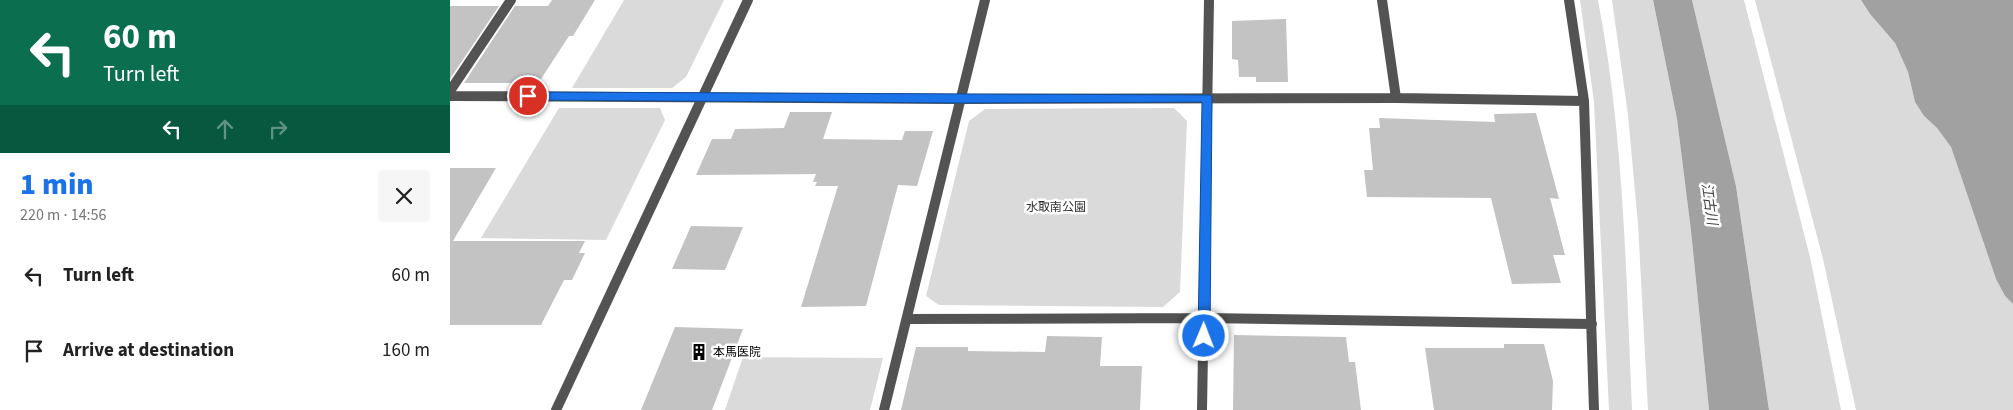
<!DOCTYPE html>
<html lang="en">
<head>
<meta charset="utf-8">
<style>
  body { margin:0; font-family:"Source Sans 3","Noto Sans JP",sans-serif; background:#f6f6f6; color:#222; height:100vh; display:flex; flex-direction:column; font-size:19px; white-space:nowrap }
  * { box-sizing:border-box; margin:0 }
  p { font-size:16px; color:#767676 }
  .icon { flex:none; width:28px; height:28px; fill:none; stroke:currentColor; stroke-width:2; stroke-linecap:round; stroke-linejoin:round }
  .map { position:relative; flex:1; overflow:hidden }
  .sheet { display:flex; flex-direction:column; background:#fff; width:450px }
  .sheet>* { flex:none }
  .top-card { background:#0b6e4f; color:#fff; overflow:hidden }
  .pin { position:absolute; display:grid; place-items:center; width:42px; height:42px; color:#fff; margin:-21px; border:2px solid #fff; border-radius:50%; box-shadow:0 1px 5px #0007 }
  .me { position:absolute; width:55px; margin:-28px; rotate:1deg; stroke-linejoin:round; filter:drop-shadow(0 0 4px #0008) }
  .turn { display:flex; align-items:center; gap:18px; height:105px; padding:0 20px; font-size:22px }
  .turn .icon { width:65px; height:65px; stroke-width:2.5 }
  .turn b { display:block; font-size:35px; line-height:42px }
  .lanes { display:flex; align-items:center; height:48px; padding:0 20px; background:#0003; justify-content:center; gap:25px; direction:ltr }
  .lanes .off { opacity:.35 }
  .round { display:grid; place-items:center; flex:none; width:52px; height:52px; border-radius:5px; background:#f6f6f6 }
  .summary { display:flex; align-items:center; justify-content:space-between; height:85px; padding:0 20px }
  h1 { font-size:30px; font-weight:800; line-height:38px; color:#1a73e8 }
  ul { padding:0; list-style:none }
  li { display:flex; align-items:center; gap:15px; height:75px; padding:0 20px }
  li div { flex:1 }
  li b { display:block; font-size:19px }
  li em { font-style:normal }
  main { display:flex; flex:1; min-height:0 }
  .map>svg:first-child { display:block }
  .green { fill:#dadada }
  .water { fill:#a1a1a1 }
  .building { fill:#c3c3c3 }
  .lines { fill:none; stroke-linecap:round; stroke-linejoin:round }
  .minor { stroke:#535353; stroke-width:10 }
  .tertiary { stroke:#535353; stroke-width:10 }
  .route { fill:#1a73e8; stroke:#114b97 }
  .labels { text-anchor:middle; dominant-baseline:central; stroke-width:5; stroke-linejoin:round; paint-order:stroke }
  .park-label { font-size:12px; fill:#313131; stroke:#fff }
  .poi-label { font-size:12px; fill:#000; stroke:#fff; text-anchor:start }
  .water-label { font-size:14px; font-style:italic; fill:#424242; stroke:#fff }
</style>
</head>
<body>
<main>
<section class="sheet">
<div class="top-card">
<div class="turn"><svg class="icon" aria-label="left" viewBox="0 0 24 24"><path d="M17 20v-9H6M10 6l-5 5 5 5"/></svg><div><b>60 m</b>Turn left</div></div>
<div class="lanes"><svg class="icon" aria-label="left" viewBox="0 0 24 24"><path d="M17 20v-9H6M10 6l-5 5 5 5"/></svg><svg class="icon off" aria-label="ahead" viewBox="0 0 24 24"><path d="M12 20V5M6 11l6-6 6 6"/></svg><svg class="icon off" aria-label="right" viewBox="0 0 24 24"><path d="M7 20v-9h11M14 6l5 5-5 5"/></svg></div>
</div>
<div class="summary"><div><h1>1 min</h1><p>220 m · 14:56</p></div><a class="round"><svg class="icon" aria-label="close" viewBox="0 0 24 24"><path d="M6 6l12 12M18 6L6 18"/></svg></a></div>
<ul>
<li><svg class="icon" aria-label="left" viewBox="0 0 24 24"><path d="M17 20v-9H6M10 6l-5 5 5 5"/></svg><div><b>Turn left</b></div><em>60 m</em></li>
<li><svg class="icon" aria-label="arrive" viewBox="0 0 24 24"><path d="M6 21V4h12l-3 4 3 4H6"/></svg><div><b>Arrive at destination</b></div><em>160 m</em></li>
</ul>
</section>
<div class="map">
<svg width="1563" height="410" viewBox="0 0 1563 410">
  <rect width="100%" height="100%" fill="#fff"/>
  <!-- green -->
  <path class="green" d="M 174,0 L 274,0 L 236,77 L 222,88 L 122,88 Z
    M 1130,0 L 1148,0 C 1174,135 1176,273 1182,410 L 1159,410 L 1144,102 Z
    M 1162,0 L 1203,0 L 1227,119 L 1241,231 L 1259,410 L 1198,410 L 1188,224 L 1178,115 Z
    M 1242,0 L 1294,0 L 1360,257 L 1391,410 L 1319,410 L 1286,186 Z
    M 1305,0 L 1411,0 L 1420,14 L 1445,43 L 1458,72 L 1465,102 L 1474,116 L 1487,128 L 1501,147 L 1546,279 L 1555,296 L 1563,304 L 1563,410 L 1406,410 L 1373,259 Z
    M 109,108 L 210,108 L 215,120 L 156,240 L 31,238 Z
    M 724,108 L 737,121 L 730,292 L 713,307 L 489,305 L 476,296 L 519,121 L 535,109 Z
    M 293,357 L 433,358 L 420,410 L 275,410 Z"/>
  <!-- water -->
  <path class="water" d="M 1203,0 L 1242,0 L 1286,186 L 1319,410 L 1259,410 L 1241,231 L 1227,119 Z
    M 1411,0 L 1563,0 L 1563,304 L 1555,296 L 1546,279 L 1501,147 L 1487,128 L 1474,116 L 1465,102 L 1458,72 L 1445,43 L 1420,14 Z"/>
  <!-- building -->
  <path class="building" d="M 102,0 L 145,0 L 123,36 L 119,36 L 91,79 L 87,79 L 85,83 L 14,83 L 65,6 L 98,6 Z
    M 0,6 L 49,6 L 0,79 Z
    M 836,19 L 838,82 L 806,82 L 806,77 L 789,77 L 788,60 L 782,59 L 782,21 Z
    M 340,112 L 382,112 L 373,139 L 452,140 L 455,131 L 483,131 L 467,186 L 448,185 L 416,306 L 351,307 L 388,186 L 365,186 L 367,182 L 363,182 L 366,174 L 246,175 L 262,139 L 281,139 L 285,129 L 334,128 Z
    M 1086,113 L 1109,199 L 1100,198 L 1115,255 L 1103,255 L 1111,283 L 1062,284 L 1041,198 L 917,197 L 914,170 L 923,170 L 919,128 L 930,128 L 929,118 L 1045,122 L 1044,114 Z
    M 0,168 L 46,168 L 3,241 L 135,241 L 129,253 L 135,253 L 122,280 L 114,280 L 91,325 L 0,325 Z
    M 241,226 L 293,227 L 275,270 L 222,269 Z
    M 225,327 L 293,329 L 262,410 L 191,410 Z
    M 784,335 L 896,337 L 899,362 L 905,362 L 911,410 L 783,410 Z
    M 597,336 L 652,337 L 650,366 L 692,366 L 690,410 L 451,410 L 466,347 L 518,347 L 518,351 L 595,352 Z
    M 1054,344 L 1094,344 L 1103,381 L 1102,410 L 984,410 L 975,348 L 1054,348 Z"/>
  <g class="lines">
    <!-- minor -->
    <path class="minor" d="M 932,0 L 946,98
      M 1119,0 L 1134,101 L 1144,410
      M 0,91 L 61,0
      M 0,96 L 511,99 L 946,98 L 1134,101
      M 457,319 L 754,318 L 1142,324
      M 434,410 L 535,0
      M 752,410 L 759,0"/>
    <!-- tertiary -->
    <path class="tertiary" d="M 106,410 L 298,0"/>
  </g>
  <!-- route -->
  <path class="route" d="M 78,92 L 761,95 L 762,98 L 760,336 L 758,340 L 754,342 L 749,340 L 748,336 L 752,102 L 511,103 L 78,100 L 72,96 Z"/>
  <!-- icons -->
  <defs>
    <g id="building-bare" transform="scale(1.35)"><path d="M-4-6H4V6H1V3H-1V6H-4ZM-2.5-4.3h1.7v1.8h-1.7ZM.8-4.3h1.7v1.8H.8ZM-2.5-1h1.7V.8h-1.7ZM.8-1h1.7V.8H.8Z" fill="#000" stroke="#fff" stroke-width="2.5" paint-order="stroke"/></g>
  </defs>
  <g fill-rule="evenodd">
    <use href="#building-bare" x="249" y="352"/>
  </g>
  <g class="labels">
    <!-- park labels -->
    <g class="park-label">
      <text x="606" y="207">水取南公園</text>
    </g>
    <!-- poi labels -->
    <g class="poi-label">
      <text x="263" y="352">本馬医院</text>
    </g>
    <!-- water labels -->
    <g class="water-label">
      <text transform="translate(1259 204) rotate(82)">江古川</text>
    </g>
  </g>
</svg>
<div class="pin" style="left:78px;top:96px;background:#d93025"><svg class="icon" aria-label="arrive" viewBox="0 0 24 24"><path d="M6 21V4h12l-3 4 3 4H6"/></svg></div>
<svg class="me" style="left:754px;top:336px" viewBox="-20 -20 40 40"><circle r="17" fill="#1a73e8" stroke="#fff" stroke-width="3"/><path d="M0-11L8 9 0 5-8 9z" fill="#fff"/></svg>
</div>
</main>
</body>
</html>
